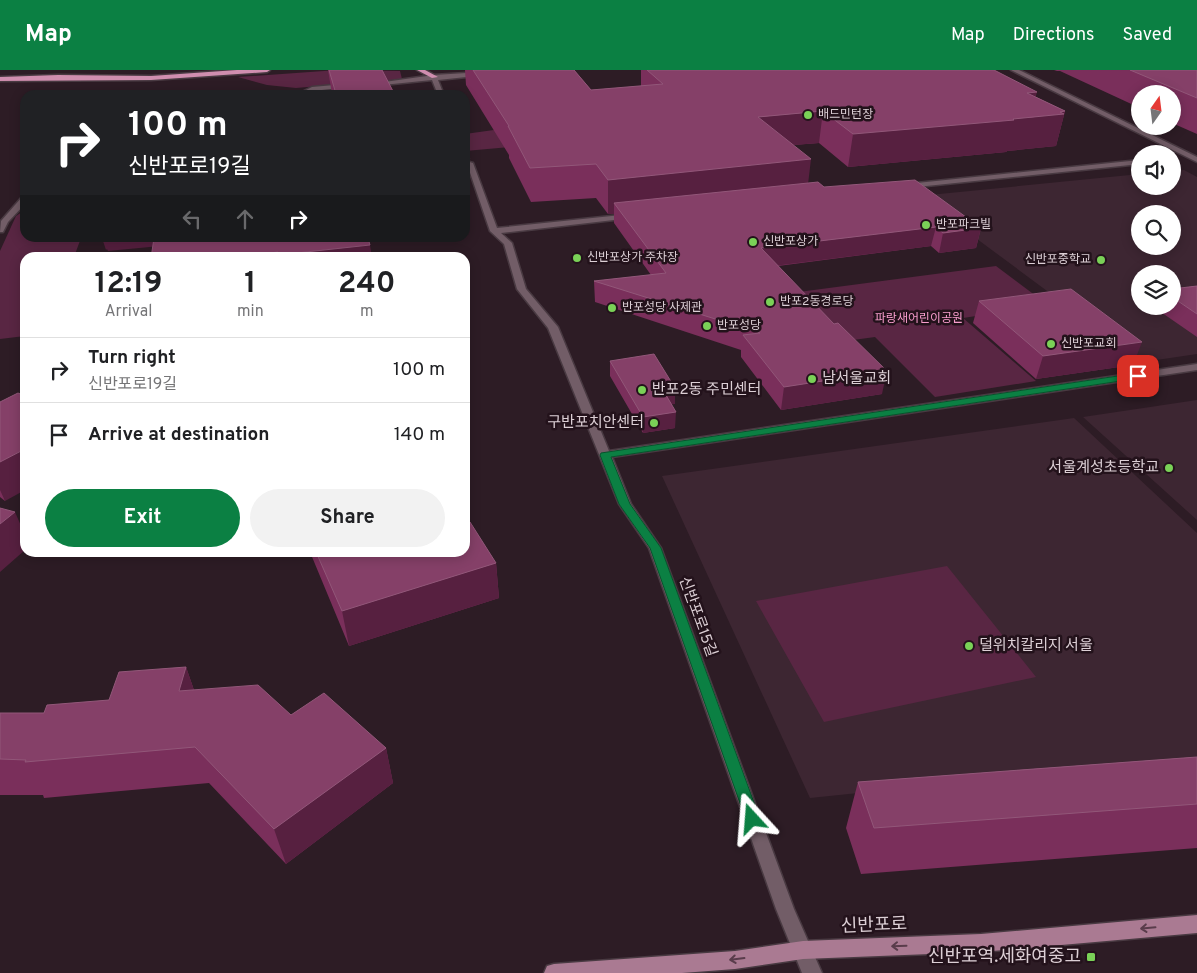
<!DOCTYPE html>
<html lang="en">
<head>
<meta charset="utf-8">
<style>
  body { margin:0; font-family:Overpass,"Noto Sans KR",sans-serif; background:#f2f2f2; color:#202124; height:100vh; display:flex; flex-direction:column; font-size:19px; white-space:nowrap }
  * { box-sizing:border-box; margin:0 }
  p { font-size:16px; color:#757577 }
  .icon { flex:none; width:28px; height:28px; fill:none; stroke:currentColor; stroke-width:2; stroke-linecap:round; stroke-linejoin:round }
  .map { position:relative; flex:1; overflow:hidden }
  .details { position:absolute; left:20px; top:182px; width:450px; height:305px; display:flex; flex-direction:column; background:#fff; border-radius:15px; box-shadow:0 2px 12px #0003 }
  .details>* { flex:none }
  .banner { position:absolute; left:20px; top:20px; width:450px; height:152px; border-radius:15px; box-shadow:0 2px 12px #0003; background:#202124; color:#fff; overflow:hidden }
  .needle { width:32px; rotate:14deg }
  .tools { position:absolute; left:1131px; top:15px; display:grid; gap:10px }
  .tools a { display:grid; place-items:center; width:50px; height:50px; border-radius:50%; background:#fff; box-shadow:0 2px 12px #0003; font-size:25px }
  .pin { position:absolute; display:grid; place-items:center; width:42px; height:42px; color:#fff; margin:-21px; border-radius:10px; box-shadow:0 2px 8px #0006 }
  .me { position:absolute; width:55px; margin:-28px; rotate:341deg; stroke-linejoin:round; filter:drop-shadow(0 0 4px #0008) }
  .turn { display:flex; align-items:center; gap:18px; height:105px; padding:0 25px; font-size:22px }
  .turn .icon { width:65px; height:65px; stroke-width:2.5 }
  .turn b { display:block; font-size:35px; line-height:42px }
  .lanes { display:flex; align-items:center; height:48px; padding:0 25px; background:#0003; justify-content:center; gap:25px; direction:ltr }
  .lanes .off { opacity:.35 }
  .eta { display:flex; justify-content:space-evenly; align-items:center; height:85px; text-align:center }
  .eta b { font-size:30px; font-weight:700; line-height:35px }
  .cta { display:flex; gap:10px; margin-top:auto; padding:10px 25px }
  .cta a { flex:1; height:58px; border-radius:30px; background:#0b8043; color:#fff; font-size:20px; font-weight:700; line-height:58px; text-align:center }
  .cta a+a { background:#f2f2f2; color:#202124 }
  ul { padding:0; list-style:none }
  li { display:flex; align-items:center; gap:15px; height:65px; padding:0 25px; border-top:1px solid #e0e0e0 }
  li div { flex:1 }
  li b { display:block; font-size:19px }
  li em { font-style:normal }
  header { display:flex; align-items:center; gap:30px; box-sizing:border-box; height:70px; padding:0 25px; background:#0b8043; color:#fff }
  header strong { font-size:24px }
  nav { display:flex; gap:28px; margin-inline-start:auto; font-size:18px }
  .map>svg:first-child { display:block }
  .built { fill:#3d2632; fill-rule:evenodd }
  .green { fill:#592643 }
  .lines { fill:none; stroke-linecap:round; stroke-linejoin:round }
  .minor-tunnel { stroke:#47373f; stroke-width:6; stroke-dasharray:6 3; stroke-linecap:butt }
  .minor-casing { stroke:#493a42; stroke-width:3 }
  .major-casing { stroke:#493a42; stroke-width:3 }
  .highway-casing { stroke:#493a42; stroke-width:3 }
  .minor { fill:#725d67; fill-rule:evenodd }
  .major { fill:#aa7a92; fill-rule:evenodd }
  .highway { fill:#d08eaf; fill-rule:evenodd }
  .wall { fill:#7a2f5b }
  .shaded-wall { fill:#572040 }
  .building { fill:#854068; stroke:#925779 }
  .oneway { stroke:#593c4b }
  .route { fill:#0b8043; stroke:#07532c }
  .poi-dot { fill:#7ad157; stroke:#23121b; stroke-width:2 }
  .labels { text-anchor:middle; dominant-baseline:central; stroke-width:5; stroke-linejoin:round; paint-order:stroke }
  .far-poi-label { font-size:12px; fill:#dccfd5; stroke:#23121b; text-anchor:start }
  .far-park-label { font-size:12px; fill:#f89dcd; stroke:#23121b }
  .poi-label { font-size:15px; fill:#dccfd5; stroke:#23121b; text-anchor:start }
  .street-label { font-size:15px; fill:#dccfd5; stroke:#23121b }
  .near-street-label { font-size:18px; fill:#dccfd5; stroke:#23121b }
  .near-poi-label { font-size:18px; fill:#dccfd5; stroke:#23121b; text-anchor:end }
</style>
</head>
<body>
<header>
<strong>Map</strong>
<nav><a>Map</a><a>Directions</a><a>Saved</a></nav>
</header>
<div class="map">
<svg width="1197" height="903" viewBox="0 0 1197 903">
  <rect width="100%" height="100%" fill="#2d1c25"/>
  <!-- built -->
  <path class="built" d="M 1184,100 L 1197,107 L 1197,284 L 1143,292 L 919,126 L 1140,104 L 1140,116 L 1172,116 L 1173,101 ZM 1140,144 L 1172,144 L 1172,176 L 1140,176 ZM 1140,204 L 1172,204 L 1172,236 L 1140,236 Z
    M 1197,330 L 1197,450 L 1083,347 Z
    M 1074,348 L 1197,463 L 1197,688 L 810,728 L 662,406 Z"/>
  <!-- green -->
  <path class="green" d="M 338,0 L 400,1 L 402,9 L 296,18 L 267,15 L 238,7 Z
    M 522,56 L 533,75 L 465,81 L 465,64 Z
    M 25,140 L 25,168 L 81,168 L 74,187 L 25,188 L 25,266 L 0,269 L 0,181 L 16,146 Z
    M 996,196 L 1048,235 L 963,248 L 1036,311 L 935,327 L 875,267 L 787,279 L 791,223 Z
    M 947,496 L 1036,607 L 824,652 L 756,531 Z"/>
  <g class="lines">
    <!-- minor-tunnel -->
    <path class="minor-tunnel" d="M 465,85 L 469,93"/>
    <!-- minor casing -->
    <g class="minor-casing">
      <path id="minor" d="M 1011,0 L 1019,0 L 1197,87 L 1197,92 Z
        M 483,2 L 485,5 L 438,10 L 444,25 L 438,25 L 432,10 L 373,16 L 370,14 L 434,5 Z
        M 346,14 L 348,17 L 313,21 L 304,25 L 296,25 L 312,17 Z
        M 1140,90 L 1140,94 L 907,118 L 903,116 L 907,114 Z
        M 466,91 L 473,93 L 497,158 L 631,144 L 635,146 L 631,148 L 501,163 L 512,173 L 526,219 L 558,257 L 609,381 L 1197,294 L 1197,300 L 612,387 L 631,434 L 661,478 L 794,839 L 822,903 L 802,903 L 776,839 L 649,478 L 619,434 L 548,258 L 517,219 L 504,174 L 490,161 Z
        M 22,127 L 25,127 L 25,134 L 8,152 L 3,162 L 0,162 L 1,151 Z"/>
    </g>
    <!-- major casing -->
    <g class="major-casing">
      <path id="major" d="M 1197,845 L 1197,863 L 981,882 L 803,889 L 735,899 L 682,903 L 544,903 L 547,896 L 554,894 L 735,881 L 803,871 L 981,864 Z"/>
    </g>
    <!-- highway casing -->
    <g class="highway-casing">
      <path id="highway" d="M 237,0 L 270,0 L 267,2 L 151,10 L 0,11 L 0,7 L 58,5 L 151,6 Z
        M 417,0 L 425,0 L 438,7 L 432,8 Z"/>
    </g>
    <!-- minor -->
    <use href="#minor" class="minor"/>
    <!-- major -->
    <use href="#major" class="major"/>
    <!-- highway -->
    <use href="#highway" class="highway"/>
  </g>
  <!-- wall -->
  <path class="wall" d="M 328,0 L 382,0 L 395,25 L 332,24 Z
    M 465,0 L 574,0 L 591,20 L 641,16 L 641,0 L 994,0 L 1036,27 L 1065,41 L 1056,76 L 1007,81 L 1006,82 L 848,97 L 819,73 L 793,75 L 808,113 L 981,158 L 976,178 L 939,183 L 931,176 L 778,196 L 882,324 L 781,340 L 741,287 L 741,280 L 595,232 L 594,211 L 651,205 L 614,153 L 614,144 L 608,144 L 596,128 L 531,132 L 509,88 L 509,85 L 466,15 Z
    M 1054,0 L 1197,0 L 1197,64 L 1172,53 L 1172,24 L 1140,24 L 1140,38 L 1060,1 L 1057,1 Z
    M 1197,216 L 1197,267 L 1155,238 L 1156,236 L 1172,236 L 1172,219 Z
    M 979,231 L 1133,295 L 1036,309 L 973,253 Z
    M 610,291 L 675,334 L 671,334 L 675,358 L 643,363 L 610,306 Z
    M 0,332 L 5,431 L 0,427 Z
    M 310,482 L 465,482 L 496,493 L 499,528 L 349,576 Z
    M 186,597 L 194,620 L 291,645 L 386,678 L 393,713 L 286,794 L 209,713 L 44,728 L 43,725 L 0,725 L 0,643 L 44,643 L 109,630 Z
    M 1197,687 L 1197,778 L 861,804 L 846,758 L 858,712 Z"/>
  <!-- shaded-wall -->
  <path class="shaded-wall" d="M 1037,22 L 1030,48 L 1065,41 L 1056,76 L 1007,81 L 1006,82 L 848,97 L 853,64 L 1027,23 Z
    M 823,41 L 819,73 L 755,78 L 758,47 Z
    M 811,89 L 807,123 L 614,133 L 614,144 L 608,144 L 608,110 Z
    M 936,157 L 931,176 L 759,198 L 761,178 Z
    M 981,158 L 976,178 L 939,183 L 943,163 Z
    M 102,168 L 182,168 L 181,174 L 108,181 L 107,179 L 106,180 Z
    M 370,175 L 372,188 L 223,188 L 271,183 Z
    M 1142,272 L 1133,295 L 1036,309 L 1043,286 Z
    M 887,301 L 882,324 L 781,340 L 784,317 Z
    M 675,318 L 675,334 L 662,336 L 663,320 Z
    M 676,342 L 675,358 L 643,363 L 643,347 Z
    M 25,379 L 25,420 L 5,431 L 0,420 L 0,392 Z
    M 15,442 L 25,465 L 25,480 L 0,502 L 0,454 Z
    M 496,493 L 499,528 L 349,576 L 342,541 Z
    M 186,597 L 198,632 L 179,621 Z
    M 386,678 L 393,713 L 286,794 L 274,759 Z"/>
  <!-- building -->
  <path class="building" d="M 329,0 L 382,0 L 395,25 L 320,25 L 336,24 Z
    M 473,0 L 574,0 L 591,20 L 663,14 L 647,0 L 994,0 L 1037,22 L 1027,23 L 1065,41 L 1060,42 L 1064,44 L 1013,49 L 1014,50 L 853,64 L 823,41 L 758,47 L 811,89 L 608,110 L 596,94 L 530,98 L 508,56 L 509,56 Z
    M 1130,0 L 1197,0 L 1197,28 Z
    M 915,110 L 981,158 L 943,163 L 936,157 L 761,178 L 834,254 L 838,253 L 887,301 L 784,317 L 743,265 L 760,263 L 594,211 L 666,203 L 614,133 L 818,112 L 824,117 Z
    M 154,168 L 368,168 L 370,175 L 278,185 L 278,182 L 223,188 L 151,188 Z
    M 1197,216 L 1197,244 L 1172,227 L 1172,219 Z
    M 1071,219 L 1142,272 L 1043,286 L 979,231 Z
    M 654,284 L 675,318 L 663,320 L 676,342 L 643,347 L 610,291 Z
    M 18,323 L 25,326 L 25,379 L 0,392 L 0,332 Z
    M 0,438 L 15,442 L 0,454 Z
    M 470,452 L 496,493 L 342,541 L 316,482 L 465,482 L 465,453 Z
    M 186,597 L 179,621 L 258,615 L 291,645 L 324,623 L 386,678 L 274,759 L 195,677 L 25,692 L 26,690 L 0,689 L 0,643 L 44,643 L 47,635 L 109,630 L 119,602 Z
    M 1197,687 L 1197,734 L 874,758 L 858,712 Z"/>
  <!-- one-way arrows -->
  <defs><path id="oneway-shaft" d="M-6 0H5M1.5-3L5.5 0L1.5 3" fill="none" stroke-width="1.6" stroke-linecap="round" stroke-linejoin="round" transform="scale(1.25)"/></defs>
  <g class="oneway">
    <use href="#oneway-shaft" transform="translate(1148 858) rotate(175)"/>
    <use href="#oneway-shaft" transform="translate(899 876) rotate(178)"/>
    <use href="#oneway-shaft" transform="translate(737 889) rotate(173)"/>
  </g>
  <!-- route -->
  <path class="route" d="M 1138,303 L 1142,306 L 1141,308 L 611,387 L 630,434 L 661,478 L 760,749 L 758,753 L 752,755 L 747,753 L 650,478 L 619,434 L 600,385 L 601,383 Z"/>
  <!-- markers -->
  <g class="poi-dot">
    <circle cx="808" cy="45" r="5"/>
    <circle cx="926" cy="155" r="5"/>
    <circle cx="753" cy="172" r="5"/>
    <circle cx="577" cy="188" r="5"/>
    <circle cx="1101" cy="190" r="5"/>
    <circle cx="770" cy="232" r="5"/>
    <circle cx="612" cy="238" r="5"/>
    <circle cx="707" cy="256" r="5"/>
    <circle cx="1051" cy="274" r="5"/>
    <circle cx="812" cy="309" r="5"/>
    <circle cx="642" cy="320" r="5"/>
    <circle cx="654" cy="353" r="5"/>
    <circle cx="1169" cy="398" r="5"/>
    <circle cx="969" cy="576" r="5"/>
    <rect x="1086" y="882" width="10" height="10" rx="2.5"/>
  </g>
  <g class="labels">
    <!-- far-poi labels -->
    <g class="far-poi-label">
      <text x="818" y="45">배드민턴장</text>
      <text x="936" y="155">반포파크빌</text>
      <text x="763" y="172">신반포상가</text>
      <text x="587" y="188">신반포상가 주차장</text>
      <text x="1091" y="190" text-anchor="end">신반포중학교</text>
      <text x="780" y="232">반포2동경로당</text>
      <text x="622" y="238">반포성당 사제관</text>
      <text x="717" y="256">반포성당</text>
      <text x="1061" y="274">신반포교회</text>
    </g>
    <!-- far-park labels -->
    <g class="far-park-label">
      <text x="919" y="249">파랑새어린이공원</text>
    </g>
    <!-- poi labels -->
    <g class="poi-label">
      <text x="822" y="309">남서울교회</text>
      <text x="652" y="320">반포2동 주민센터</text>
      <text x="644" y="353" text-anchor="end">구반포치안센터</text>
      <text x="1159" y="398" text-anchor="end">서울계성초등학교</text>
      <text x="979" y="576">덜위치칼리지 서울</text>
    </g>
    <!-- street labels -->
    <g class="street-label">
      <text transform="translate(697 547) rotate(70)">신반포로15길</text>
    </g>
    <!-- near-street labels -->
    <g class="near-street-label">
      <text transform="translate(874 856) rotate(-2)">신반포로</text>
    </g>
    <!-- near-poi labels -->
    <g class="near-poi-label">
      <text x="1081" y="887">신반포역.세화여중고</text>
    </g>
  </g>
</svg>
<div class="tools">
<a><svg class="needle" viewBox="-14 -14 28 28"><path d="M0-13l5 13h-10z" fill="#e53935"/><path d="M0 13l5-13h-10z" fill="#757577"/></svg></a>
<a><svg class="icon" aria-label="sound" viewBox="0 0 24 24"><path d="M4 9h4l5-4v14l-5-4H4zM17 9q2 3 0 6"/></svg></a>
<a><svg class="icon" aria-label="search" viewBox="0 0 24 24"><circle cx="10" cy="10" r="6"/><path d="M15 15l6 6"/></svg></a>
<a><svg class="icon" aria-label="layers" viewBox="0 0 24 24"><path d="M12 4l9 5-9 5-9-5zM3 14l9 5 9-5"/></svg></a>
</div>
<div class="pin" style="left:1138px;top:306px;background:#d93025"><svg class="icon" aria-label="arrive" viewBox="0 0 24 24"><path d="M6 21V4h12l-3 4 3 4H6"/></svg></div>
<svg class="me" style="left:752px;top:749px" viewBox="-20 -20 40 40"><path d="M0-17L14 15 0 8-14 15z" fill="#0b8043" stroke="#fff" stroke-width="4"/></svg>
<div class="banner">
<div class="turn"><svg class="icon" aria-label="right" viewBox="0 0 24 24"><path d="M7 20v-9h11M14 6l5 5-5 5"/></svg><div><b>100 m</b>신반포로19길</div></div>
<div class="lanes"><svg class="icon off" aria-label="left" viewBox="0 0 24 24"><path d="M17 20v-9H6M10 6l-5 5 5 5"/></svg><svg class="icon off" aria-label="ahead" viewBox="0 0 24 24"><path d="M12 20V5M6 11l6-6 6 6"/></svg><svg class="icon" aria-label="right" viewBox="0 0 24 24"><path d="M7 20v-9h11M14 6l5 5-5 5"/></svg></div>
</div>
<section class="details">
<div class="eta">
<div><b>12:19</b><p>Arrival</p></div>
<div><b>1</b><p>min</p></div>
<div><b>240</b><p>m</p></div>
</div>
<ul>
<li><svg class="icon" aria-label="right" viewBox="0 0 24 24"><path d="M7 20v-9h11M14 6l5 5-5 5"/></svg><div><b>Turn right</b><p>신반포로19길</p></div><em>100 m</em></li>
<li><svg class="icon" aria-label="arrive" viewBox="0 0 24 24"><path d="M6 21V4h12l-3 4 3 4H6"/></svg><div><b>Arrive at destination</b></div><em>140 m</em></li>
</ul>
<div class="cta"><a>Exit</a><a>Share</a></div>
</section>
</div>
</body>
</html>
